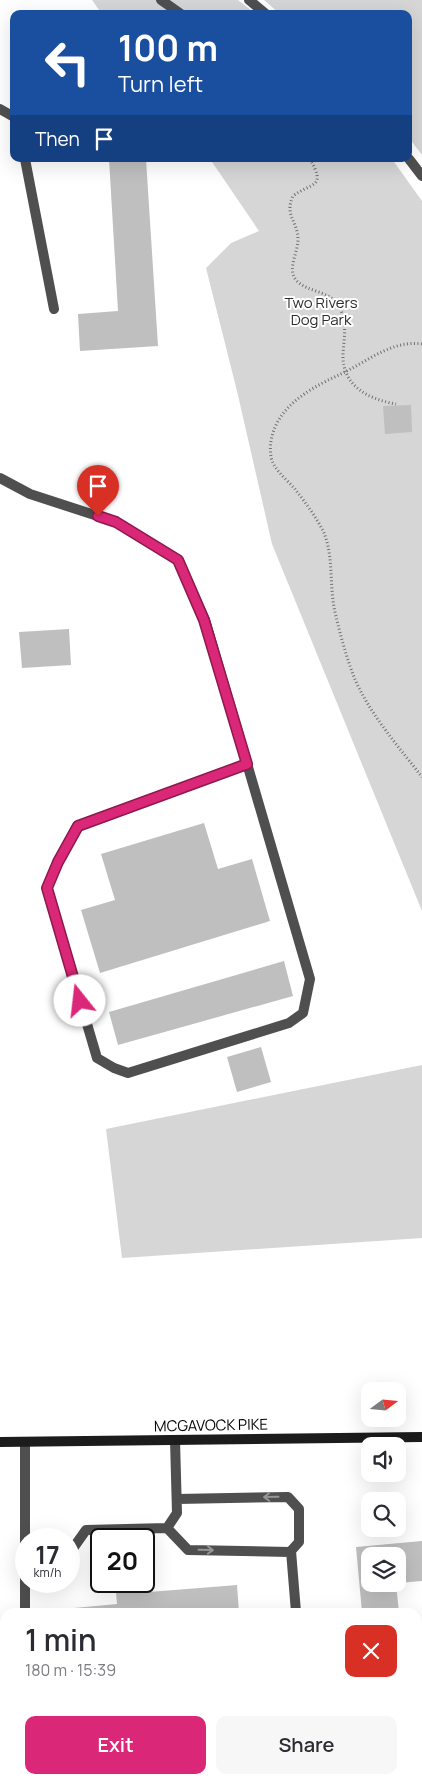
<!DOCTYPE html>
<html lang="en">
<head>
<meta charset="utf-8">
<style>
  body { margin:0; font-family:Manrope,sans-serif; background:#f7f7f7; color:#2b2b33; height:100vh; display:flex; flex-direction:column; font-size:19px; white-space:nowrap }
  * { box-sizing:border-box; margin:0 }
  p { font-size:16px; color:#7c7c81 }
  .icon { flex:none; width:28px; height:28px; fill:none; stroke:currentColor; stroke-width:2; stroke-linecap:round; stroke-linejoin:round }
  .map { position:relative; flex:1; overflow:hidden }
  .details { position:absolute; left:0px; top:1608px; width:422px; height:176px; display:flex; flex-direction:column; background:#fff; border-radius:15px 15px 0 0; box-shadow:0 5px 20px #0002 }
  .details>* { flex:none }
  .banner { position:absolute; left:10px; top:10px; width:402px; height:152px; border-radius:10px; box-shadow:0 5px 20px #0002; background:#1a4fa0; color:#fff; overflow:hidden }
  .needle { width:32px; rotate:74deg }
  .buttons { position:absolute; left:361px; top:1382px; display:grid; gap:10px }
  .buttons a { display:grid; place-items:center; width:45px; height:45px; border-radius:10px; background:#fff; box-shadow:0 5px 20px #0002; font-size:25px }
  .speed { position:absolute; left:15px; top:1528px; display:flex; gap:10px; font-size:25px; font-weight:700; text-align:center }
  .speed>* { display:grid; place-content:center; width:65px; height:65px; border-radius:50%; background:#fff; box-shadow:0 5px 20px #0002; line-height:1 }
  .speed small { font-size:12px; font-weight:400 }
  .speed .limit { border:2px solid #111; border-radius:8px; background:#fff; color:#111 }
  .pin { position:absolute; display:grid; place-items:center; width:42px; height:42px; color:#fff; margin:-51px -21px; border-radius:50% 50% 50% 0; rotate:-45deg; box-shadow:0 0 5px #0007 }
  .pin .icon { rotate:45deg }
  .me { position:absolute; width:55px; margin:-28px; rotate:344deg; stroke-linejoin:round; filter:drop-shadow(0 0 4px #0008) }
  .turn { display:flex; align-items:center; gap:18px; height:105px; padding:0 25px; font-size:22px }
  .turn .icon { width:65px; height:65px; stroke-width:2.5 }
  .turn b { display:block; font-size:35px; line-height:42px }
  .then { display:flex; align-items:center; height:48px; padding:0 25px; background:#0003; gap:10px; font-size:19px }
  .round { display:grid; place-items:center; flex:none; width:52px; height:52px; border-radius:10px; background:#f7f7f7 }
  .head { display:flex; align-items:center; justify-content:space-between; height:85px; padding:0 25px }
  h1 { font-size:30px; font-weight:600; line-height:38px }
  .action { display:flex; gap:10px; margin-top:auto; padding:10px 25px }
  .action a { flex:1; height:58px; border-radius:10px; background:#db2777; color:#fff; font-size:20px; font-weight:600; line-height:58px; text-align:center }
  .action a+a { background:#f7f7f7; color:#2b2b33 }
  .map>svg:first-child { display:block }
  .green { fill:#d6d6d6 }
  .building { fill:#bfbfbf }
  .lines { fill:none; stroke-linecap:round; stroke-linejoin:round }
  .path { stroke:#717171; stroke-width:3; stroke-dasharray:1 2.5; stroke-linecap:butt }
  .service { stroke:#4f4f4f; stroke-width:10 }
  .secondary { stroke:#1c1c1c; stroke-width:10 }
  .oneway { stroke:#959595 }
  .route-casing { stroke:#8e194d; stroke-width:12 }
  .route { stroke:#db2777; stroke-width:9 }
  .labels { text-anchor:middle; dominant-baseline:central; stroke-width:4; stroke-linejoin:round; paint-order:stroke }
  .park-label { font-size:15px; fill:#2d2d2d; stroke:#fff }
  .street-label { font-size:15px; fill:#000; stroke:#fff }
</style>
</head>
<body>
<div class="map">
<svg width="422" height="1783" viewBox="0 0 422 1783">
  <rect width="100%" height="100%" fill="#fff"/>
  <!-- green -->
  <path class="green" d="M 92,0 L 238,0 L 256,14 L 102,14 Z
    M 264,0 L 422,0 L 422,155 L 409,138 L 409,14 L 280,14 Z
    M 210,159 L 392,159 L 422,201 L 422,911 L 272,544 L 237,391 L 206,268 L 231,243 L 259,231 Z
    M 422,1065 L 422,1238 L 122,1258 L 106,1129 Z"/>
  <!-- building -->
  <path class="building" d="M 109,159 L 146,159 L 158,346 L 80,351 L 78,314 L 118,311 Z
    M 411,405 L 412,432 L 385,434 L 383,406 Z
    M 69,629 L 71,665 L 22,668 L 19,632 Z
    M 204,823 L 218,869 L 252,859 L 270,921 L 100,973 L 81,910 L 115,900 L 101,854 Z
    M 284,961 L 293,996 L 118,1045 L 109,1012 Z
    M 261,1047 L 271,1082 L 237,1092 L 227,1057 Z
    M 422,1541 L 422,1581 L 398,1583 L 398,1556 L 370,1556 L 370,1584 L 396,1584 L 399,1612 L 362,1612 L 356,1547 Z
    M 144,1560 L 147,1560 L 149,1592 L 237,1585 L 239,1612 L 75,1612 L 74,1608 L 117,1604 L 115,1581 L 144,1581 Z"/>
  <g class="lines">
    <!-- path -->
    <path class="path" d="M 310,159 C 327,189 311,182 293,196 C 284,216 298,221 298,240 C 298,252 287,269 296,280 C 306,292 328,290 338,305 C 348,320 344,337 343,354 C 342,386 368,399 396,404
      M 422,344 C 393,340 369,360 345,372 C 315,386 277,404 271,441 C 270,447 270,457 273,463 C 278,473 288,481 295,489 C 305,502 317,518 324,533 C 334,558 329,586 335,612 C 340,634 346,656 354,677 C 369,713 398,746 422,777"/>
    <!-- service -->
    <path class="service" d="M 161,0 L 181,14
      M 249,0 L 266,14
      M 0,109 L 14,117
      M 25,159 L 54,309
      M 409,159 L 422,176
      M 0,478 L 30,494 L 116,522 L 178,560 L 205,620 L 310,979 L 303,1013 L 289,1023 L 128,1073 L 114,1068 L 97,1058 L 47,888 L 58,862 L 77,826 L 247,764
      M 167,1528 L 188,1550 L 290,1552 L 299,1542 L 299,1509 L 288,1497 L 177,1499
      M 291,1551 L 296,1612
      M 69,1554 L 86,1530 L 167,1528 L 177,1513 L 175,1440
      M 25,1612 L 25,1442
      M 418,1691 L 422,1691"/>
    <!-- secondary -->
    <path class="secondary" d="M 0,1442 L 422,1437"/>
  </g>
  <!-- one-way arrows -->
  <defs><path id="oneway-shaft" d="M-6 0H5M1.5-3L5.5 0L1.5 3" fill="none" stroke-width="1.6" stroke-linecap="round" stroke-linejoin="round" transform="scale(1.25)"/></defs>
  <g class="oneway">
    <use href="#oneway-shaft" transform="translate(271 1497) rotate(179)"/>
    <use href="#oneway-shaft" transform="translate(206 1550) rotate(1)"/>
  </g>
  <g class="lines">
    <!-- route casing -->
    <g class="route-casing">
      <path id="route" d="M 80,1001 L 47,888 L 58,862 L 78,826 L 247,764 L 204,620 L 178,560 L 116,522 L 98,516"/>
    </g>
    <!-- route -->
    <use href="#route" class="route"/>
  </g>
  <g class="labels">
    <!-- park labels -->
    <g class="park-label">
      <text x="321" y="302">Two Rivers<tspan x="321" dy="17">Dog Park</tspan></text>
    </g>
    <!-- street labels -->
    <g class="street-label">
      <text transform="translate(211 1425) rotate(-1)">MCGAVOCK PIKE</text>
    </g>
  </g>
</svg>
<div class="buttons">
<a><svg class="needle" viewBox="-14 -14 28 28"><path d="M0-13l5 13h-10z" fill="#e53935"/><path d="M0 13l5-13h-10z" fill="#7c7c81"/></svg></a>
<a><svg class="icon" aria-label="sound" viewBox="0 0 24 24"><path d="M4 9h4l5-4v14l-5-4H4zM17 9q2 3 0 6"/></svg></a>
<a><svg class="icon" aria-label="search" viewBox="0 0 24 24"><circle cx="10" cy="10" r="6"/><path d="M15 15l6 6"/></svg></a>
<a><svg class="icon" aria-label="layers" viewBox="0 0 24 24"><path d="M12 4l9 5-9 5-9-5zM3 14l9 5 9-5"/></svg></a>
</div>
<div class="speed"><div>17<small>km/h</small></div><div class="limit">20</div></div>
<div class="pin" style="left:98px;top:516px;background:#d93025"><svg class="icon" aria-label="arrive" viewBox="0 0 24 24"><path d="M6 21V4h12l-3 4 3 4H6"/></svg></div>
<svg class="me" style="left:80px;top:1001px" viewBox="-20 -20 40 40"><circle r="19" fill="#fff"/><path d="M0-13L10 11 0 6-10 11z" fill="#db2777"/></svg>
<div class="banner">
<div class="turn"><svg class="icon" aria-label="left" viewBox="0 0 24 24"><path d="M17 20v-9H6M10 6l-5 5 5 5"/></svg><div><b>100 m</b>Turn left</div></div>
<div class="then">Then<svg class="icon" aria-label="arrive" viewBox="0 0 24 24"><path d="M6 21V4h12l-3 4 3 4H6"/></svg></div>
</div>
<section class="details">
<div class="head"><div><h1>1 min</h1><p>180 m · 15:39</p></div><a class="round" style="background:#d93025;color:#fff"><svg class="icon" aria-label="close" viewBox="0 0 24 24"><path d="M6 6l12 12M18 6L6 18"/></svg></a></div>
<div class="action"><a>Exit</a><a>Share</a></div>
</section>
</div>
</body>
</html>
